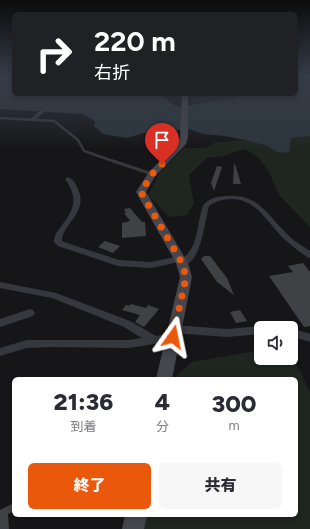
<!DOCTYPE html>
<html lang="ja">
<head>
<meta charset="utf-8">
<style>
  body { margin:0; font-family:Figtree,"Noto Sans JP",sans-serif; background:#f7f7f7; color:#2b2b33; height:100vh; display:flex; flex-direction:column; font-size:15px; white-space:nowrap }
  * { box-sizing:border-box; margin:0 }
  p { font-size:13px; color:#7c7c81 }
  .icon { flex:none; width:22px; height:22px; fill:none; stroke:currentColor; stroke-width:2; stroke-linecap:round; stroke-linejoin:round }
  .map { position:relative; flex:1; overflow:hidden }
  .drawer { position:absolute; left:12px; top:377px; width:286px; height:140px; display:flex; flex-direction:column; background:#fff; border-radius:6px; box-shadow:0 2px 6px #0003 }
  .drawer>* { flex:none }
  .guide { position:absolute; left:12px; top:12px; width:286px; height:84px; border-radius:6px; box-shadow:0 2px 6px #0003; background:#202124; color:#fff; overflow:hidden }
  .buttons { position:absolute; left:254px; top:321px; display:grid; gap:8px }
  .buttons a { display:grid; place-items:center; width:44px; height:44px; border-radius:6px; background:#fff; box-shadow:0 2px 6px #0003; font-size:20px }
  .pin { position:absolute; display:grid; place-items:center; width:34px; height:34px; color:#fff; margin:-41px -17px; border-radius:50% 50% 50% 0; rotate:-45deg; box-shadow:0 0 4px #0007 }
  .pin .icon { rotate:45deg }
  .me { position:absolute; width:44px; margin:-22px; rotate:12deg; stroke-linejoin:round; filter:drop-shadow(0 0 3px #0008) }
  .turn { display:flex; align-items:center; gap:14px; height:84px; padding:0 16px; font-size:18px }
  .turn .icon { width:52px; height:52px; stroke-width:2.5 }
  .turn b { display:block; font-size:28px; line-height:34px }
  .eta { display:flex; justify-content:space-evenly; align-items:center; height:68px; text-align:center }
  .eta b { font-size:24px; font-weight:800; line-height:28px }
  .primary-button { display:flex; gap:8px; margin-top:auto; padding:8px 16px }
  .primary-button a { flex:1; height:46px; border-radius:6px; background:#ea580c; color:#fff; font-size:16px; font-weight:800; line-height:46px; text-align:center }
  .primary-button a+a { background:#f7f7f7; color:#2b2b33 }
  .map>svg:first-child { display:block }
  .green { fill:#1e261f }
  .water { fill:#2c353c }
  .building { fill:#404145 }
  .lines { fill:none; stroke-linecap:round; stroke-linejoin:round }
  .lane-far1 { stroke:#37383d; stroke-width:2.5 }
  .lane { stroke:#37383d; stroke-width:3 }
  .street { fill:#37383d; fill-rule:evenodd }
  .secondary { fill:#45474d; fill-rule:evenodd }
  .route { stroke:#ea580c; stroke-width:7; stroke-dasharray:0 12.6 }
</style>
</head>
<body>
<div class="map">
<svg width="310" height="529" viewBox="0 0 310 529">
  <rect width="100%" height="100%" fill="#161618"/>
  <!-- green -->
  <path class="green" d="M 201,94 L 244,94 L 234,97 L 232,99 L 203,103 L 192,103 L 191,95 Z
    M 307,136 L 310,136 L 310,227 L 279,195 L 269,172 L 258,157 L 244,149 L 224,156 L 207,158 L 189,175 L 194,204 L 187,215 L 169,217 L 148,195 L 160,171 L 184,148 L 206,148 L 214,143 L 245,140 L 267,146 L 277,152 L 289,153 L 291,138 Z
    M 261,350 L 261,358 L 289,358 L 295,360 L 310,393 L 310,529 L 126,529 L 130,515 L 296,515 L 296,379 L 177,379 L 177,375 L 192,362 Z"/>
  <!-- water -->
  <path class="water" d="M 0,76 L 14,76 L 14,94 L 158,94 L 174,105 L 182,107 L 196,104 L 232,99 C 241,90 282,94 296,94 L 296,85 L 299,83 L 296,81 L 296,76 L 310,76 L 310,136 L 291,138 L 289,153 L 277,152 L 267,146 L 245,140 L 225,136 L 203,134 L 189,129 L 144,133 L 127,138 L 103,134 L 94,126 L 95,121 L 83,114 L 0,109 Z"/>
  <!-- building -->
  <path class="building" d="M 234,164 L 235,164 L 241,184 L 233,184 Z
    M 217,166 L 222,167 L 214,191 L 211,183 Z
    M 130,208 L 142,222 L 145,222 L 146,236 L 122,238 L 122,223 L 130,221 L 124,213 L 126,213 L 124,209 Z
    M 105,241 L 120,246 L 113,253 L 98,247 Z
    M 204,256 L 210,256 L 227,278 L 234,295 L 217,282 L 201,259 Z
    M 303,263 L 310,272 L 310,326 L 304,327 L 269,276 L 293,272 L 288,266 Z
    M 131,304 L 146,308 L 148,305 L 159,309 L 144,327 L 135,322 L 140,315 L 122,310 L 126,305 L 129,306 Z
    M 240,310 L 247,321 L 236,323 L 230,312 Z
    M 14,503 L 14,511 L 8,514 L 9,529 L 0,529 L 0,510 Z"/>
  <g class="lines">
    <!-- lane-far1 -->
    <path class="lane-far1" d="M 0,118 L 54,121 L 78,140 L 84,151 L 116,162"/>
    <!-- lane -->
    <path class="lane" d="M 113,161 L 152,174"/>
    <!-- street -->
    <path class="street" d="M 59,96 L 62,97 L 34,121 L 30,121 L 30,119 Z
      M 68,177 C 73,179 76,184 78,189 C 89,213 61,225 62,241 L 64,242 L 119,260 L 151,262 L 180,256 L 183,258 C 200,246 196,221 204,204 C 211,198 218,196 227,196 C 258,193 268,216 287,234 C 294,241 302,246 310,251 L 310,258 L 307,257 C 299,251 290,245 283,238 C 267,222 255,197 229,199 C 222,200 216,201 209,206 C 205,219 201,270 179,265 L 179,262 L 151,268 L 118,266 L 58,246 L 54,242 C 54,234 58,231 62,225 C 75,209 78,197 65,179 Z
      M 0,282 L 56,293 L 130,321 L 156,336 L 173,333 L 176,334 L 178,337 L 176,340 L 173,341 L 129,348 L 53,347 L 27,348 L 0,356 L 0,348 L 27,340 L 129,340 L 142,338 L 124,327 L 52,298 L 0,288 Z
      M 30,309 L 33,310 L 35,313 L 33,316 L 0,327 L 0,319 Z
      M 174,325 L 227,329 L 261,326 L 265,328 L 261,328 L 261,334 L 227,337 L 174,333 L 171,332 L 169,329 L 171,326 Z
      M 291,328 L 310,334 L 310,342 L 291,336 Z"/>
    <!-- secondary -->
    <path class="secondary" d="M 182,94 L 188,94 L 188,137 L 186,144 L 156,175 L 146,192 L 188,263 L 192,277 L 172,379 L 156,379 L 180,277 L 176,263 L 136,192 L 149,172 L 178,143 L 180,137 Z
      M 125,515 L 147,515 L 144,529 L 122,529 Z"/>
  </g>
  <!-- sky -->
  <linearGradient id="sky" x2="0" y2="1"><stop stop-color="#0c0c0d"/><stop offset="0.51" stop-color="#363c48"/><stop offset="1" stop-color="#363c48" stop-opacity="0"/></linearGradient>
  <rect width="310" height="150" fill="url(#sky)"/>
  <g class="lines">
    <!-- route -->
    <path class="route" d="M 162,164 L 152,174 L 141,192 L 182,263 L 186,277 L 173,337"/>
  </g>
</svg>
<div class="buttons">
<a><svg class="icon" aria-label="sound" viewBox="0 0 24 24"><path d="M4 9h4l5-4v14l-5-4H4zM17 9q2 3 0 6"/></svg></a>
</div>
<div class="pin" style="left:162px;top:164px;background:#d93025"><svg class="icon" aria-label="arrive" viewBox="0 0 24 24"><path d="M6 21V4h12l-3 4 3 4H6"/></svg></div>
<svg class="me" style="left:173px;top:337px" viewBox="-20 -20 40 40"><path d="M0-17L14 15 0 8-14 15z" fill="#ea580c" stroke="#fff" stroke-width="4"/></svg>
<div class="guide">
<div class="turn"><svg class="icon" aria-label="right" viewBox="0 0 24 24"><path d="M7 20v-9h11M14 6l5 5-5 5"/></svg><div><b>220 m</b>右折</div></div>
</div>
<section class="drawer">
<div class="eta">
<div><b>21:36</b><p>到着</p></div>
<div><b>4</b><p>分</p></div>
<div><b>300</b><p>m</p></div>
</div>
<div class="primary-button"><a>終了</a><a>共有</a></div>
</section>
</div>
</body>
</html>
